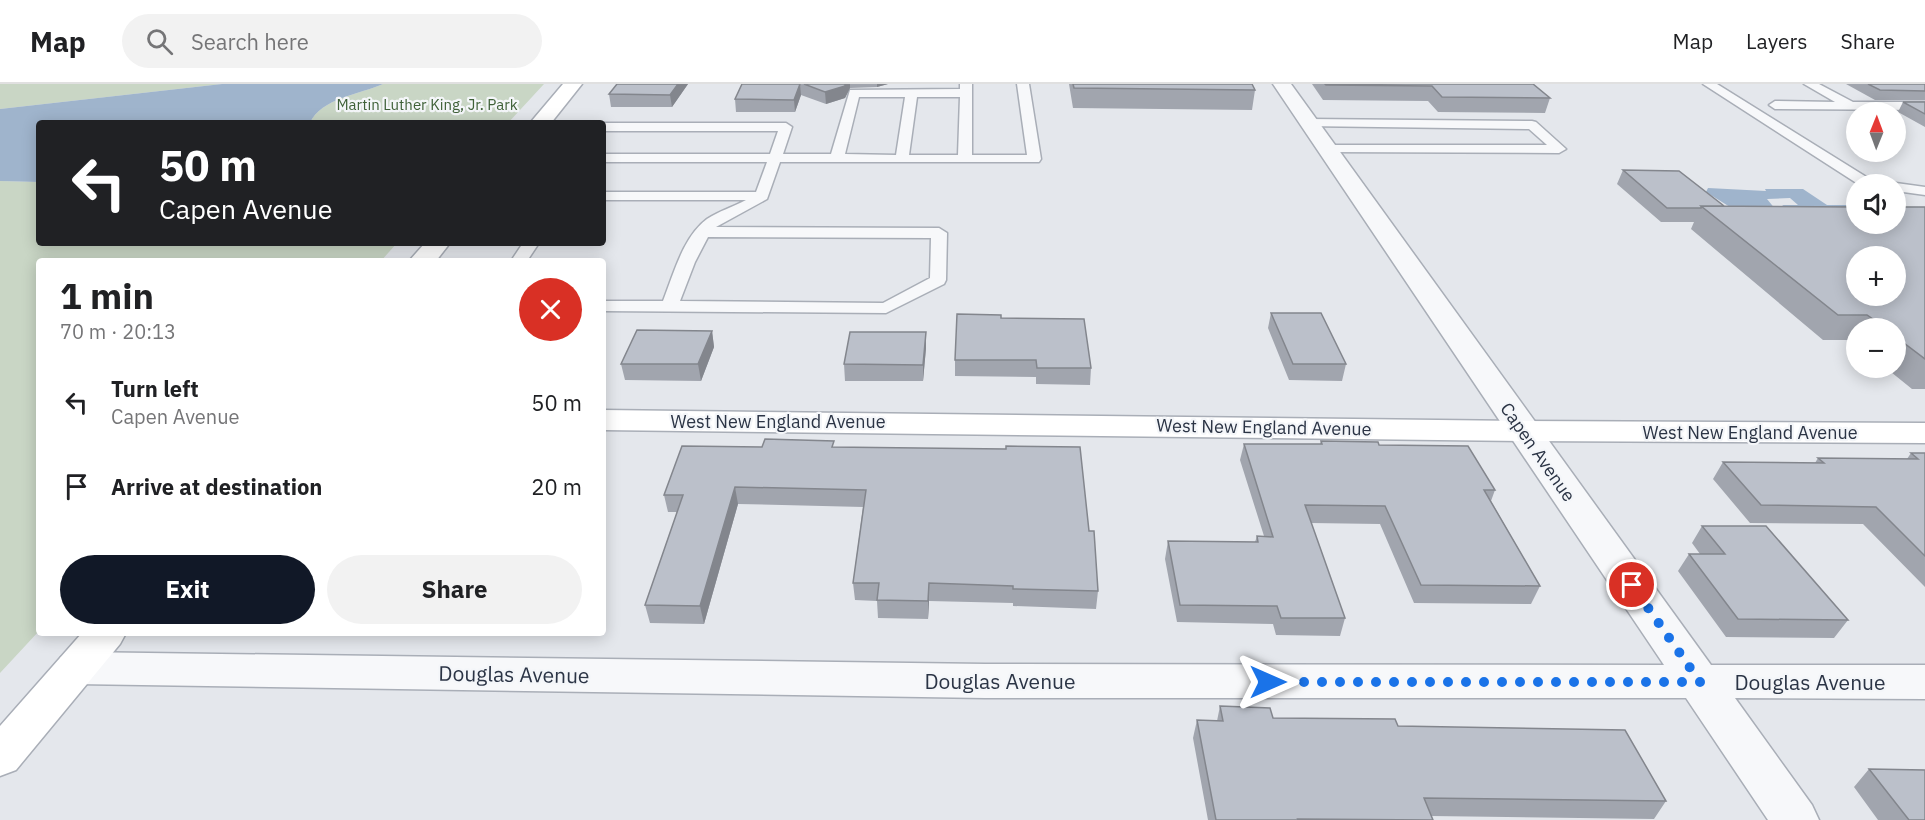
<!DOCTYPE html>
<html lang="en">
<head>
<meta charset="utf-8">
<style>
  body { margin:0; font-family:"IBM Plex Sans",sans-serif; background:#f2f2f2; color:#202124; height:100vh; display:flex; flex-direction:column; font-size:22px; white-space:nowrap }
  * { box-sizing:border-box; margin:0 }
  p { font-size:20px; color:#757577 }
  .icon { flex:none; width:33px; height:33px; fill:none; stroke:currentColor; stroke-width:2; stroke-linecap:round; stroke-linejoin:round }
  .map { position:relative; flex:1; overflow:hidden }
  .sheet { position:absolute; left:36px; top:174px; width:570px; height:378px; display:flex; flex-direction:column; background:#fff; border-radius:6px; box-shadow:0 3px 15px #0003 }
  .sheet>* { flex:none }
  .banner { position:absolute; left:36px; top:36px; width:570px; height:126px; border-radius:6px; box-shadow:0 3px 15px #0003; background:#202124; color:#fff; overflow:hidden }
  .needle { width:39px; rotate:1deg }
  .fabs { position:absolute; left:1846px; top:18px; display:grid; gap:12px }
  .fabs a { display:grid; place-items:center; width:60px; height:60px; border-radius:50%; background:#fff; box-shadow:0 3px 15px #0003; font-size:30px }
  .pin { position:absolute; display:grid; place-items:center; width:51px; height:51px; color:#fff; margin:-26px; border:3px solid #fff; border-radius:50%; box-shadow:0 2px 6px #0007 }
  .me { position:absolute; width:66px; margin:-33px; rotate:90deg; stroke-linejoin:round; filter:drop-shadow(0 0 4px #0008) }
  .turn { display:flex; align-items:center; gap:21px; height:126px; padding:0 24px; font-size:27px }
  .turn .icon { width:78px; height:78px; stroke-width:2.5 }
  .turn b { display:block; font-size:42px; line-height:51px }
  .round { display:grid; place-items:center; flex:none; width:63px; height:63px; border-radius:32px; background:#f2f2f2 }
  .head { display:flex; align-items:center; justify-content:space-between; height:102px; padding:0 24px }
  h1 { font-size:36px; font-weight:800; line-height:45px }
  .primary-button { display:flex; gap:12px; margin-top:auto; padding:12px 24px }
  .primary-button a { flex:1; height:69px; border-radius:36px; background:#111827; color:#fff; font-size:24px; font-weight:800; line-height:69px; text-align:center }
  .primary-button a+a { background:#f2f2f2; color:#202124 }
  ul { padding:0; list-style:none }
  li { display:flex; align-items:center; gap:18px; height:84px; padding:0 24px }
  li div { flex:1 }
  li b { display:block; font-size:22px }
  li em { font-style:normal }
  header { display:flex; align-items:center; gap:36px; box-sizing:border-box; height:84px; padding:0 30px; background:#fff; border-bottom:2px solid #e0e0e0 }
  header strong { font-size:28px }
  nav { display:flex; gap:33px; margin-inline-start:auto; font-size:21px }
  .search { width:420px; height:54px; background:#f2f2f2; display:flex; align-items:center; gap:15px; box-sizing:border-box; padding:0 21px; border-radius:33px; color:#757577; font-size:22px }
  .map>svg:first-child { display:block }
  .green { fill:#c9d6c5 }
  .water { fill:#9fb4cc }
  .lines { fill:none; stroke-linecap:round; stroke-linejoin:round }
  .lane-casing { stroke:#a9aeb7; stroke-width:3 }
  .street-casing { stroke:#a9aeb7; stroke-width:3 }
  .secondary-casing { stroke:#a9aeb7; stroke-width:3 }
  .lane { fill:#f7f8fa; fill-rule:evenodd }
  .street { fill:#f7f8fa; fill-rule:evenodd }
  .secondary { fill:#fff; fill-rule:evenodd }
  .wall { fill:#a1a5ae }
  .shaded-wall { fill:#83868d }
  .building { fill:#bbc0ca; stroke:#83868d; stroke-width:1.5; fill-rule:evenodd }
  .route { stroke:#1a73e8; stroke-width:10; stroke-dasharray:0 18 }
  .labels { text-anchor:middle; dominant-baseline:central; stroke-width:4.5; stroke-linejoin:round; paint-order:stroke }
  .far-park-label { font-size:15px; fill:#3f6138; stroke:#f4f6f9 }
  .street-label { font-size:18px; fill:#2b3445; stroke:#f4f6f9 }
  .near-street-label { font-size:21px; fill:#2b3445; stroke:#f4f6f9 }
</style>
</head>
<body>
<header>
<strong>Map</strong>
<div class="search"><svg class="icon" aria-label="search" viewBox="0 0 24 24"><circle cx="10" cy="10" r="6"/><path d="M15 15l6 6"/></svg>Search here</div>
<nav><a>Map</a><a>Layers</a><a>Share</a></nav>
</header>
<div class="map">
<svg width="1925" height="736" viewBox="0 0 1925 736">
  <rect width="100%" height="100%" fill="#e4e7ec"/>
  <!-- green -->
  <path class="green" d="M 0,0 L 222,0 L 0,25 Z
    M 383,0 L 544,0 L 508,39 L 310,39 C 321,14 361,10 383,0 Z
    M 0,97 L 39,98 L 39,159 L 397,159 L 381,177 L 39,177 L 39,547 L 0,589 Z"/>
  <!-- water -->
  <path class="water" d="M 222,0 L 383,0 C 361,10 321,14 310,39 L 39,39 L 39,98 L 0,97 L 0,25 Z
    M 1708,104 L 1766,107 L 1765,105 L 1803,105 L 1827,121 L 1857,121 L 1857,131 L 1798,132 L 1782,121 L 1798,121 L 1790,114 L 1767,115 L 1776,126 L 1730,123 L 1706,108 Z"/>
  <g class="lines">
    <!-- lane casing -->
    <g class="lane-casing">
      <path id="lane" d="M 960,0 L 972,0 L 972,71 L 1027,71 L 1017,0 L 1029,0 L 1041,75 L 1039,78 L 780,78 L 767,115 L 716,143 L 939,144 L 947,149 L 946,196 L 944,200 L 886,229 L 603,227 L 603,217 L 663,217 C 674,189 683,153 707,135 C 719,127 733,123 746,116 L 603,116 L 603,108 L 756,108 L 767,78 L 603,78 L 603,70 L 770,70 L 778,47 L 603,47 L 603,39 L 786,39 L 792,43 L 783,70 L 831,70 L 850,6 L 960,5 ZM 859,13 L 905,13 L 896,71 L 845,70 ZM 917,13 L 960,13 L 958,71 L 909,71 ZM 708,153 L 931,154 L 930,194 L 883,219 L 680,217 L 695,178 Z
        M 1703,0 L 1717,0 L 1868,94 L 1888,97 L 1890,100 L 1858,100 Z
        M 1804,0 L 1819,0 L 1853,18 L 1925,18 L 1925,26 L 1775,25 L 1769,21 L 1775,17 L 1835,18 Z
        M 1308,35 L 1532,37 L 1536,38 L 1566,65 L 1559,69 L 1326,68 L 1321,67 L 1319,64 L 1321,61 L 1547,61 L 1529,45 L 1304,42 L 1302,39 Z
        M 1896,99 L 1925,103 L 1925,111 L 1896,107 L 1896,100 L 1891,100 Z
        M 523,159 L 539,159 L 527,177 L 511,177 Z"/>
    </g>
    <!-- street casing -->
    <g class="street-casing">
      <path id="street" d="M 1273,0 L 1291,0 L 1711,581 L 1925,581 L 1925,615 L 1735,614 L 1812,721 L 1819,736 L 1768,736 L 1686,614 L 985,614 L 76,600 L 61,595 L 55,584 L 61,573 L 76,568 L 985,580 L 1664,581 Z"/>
    </g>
    <!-- secondary casing -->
    <g class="secondary-casing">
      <path id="secondary" d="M 563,0 L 582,0 L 551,39 L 530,39 Z
        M 425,159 L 450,159 L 436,177 L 409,177 Z
        M 603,326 L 1522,337 L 1925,339 L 1925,359 L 1522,357 L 603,346 Z
        M 82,549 L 126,549 L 120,560 L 16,686 L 0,692 L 0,642 Z"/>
    </g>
    <!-- lane -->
    <use href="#lane" class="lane"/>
    <!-- street -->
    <use href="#street" class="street"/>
    <!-- secondary -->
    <use href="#secondary" class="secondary"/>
  </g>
  <!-- wall -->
  <path class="wall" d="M 617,0 L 688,0 L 672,23 L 611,23 L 609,10 Z
    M 742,0 L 888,0 L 877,3 L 850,4 L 845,14 L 826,20 L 801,11 L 795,28 L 736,28 L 735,15 Z
    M 1069,0 L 1252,0 L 1255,6 L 1252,26 L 1073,24 Z
    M 1312,0 L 1533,0 L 1550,14 L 1545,29 L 1438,28 L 1428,17 L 1323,16 Z
    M 1846,0 L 1925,0 L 1925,16 L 1875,16 Z
    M 1903,18 L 1925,18 L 1925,43 L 1898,28 Z
    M 1623,86 L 1724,122 L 1925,123 L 1925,305 L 1912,305 L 1886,284 L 1896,284 L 1896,244 L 1857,244 L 1857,260 L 1852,256 L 1823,256 L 1691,145 L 1694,138 L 1661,138 L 1617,100 Z
    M 1271,229 L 1346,280 L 1342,297 L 1289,296 L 1268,244 Z
    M 1001,234 L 1091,284 L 1090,301 L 1036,300 L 1036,293 L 955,292 L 955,276 Z
    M 712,247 L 714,263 L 701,297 L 625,296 L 621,280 Z
    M 926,248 L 926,264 L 923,297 L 845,297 L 844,280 Z
    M 1321,357 L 1379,361 L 1495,406 L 1491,417 L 1540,502 L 1531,520 L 1414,519 L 1380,440 L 1311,439 L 1345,534 L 1340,552 L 1276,551 L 1273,540 L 1177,538 L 1165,475 L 1168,457 L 1255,458 L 1257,452 L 1264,452 L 1240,376 L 1244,360 L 1320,360 Z
    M 834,363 L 1089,447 L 1098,507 L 1096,525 L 1013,522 L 1013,519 L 929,517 L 928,535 L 878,534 L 877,517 L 855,516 L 853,499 L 863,423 L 738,420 L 704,540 L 650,539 L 645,521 L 677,428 L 668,428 L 664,411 Z
    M 1911,369 L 1925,369 L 1925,503 L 1863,440 L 1750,439 L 1713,395 L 1723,378 L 1815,379 L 1818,374 L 1907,375 Z
    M 1702,442 L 1848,536 L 1834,554 L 1726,553 L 1678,487 L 1689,470 L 1700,470 L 1692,459 Z
    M 1220,622 L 1273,634 L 1398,642 L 1666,717 L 1654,735 L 1431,732 L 1433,736 L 1208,736 L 1193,654 L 1197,636 L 1217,637 Z
    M 1869,685 L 1925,736 L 1878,736 L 1854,703 Z"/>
  <!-- shaded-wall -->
  <path class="shaded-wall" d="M 678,0 L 688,0 L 672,23 L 670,11 Z
    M 800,0 L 801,11 L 795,28 L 794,16 Z
    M 845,0 L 850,0 L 850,4 L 845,14 L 826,20 L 825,8 Z
    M 877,0 L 888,0 L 877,3 Z
    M 712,247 L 714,263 L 701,297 L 698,280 Z
    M 926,248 L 926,264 L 923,297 L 923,281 Z
    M 735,403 L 738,420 L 704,540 L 700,522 Z
    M 929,499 L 929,517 L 928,535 L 928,517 Z"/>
  <!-- building -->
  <path class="building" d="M 617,0 L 678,0 L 670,11 L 609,10 Z
    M 742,0 L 800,0 L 794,16 L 735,15 Z
    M 804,0 L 845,0 L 845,2 L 825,8 Z
    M 1073,0 L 1252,0 L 1255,6 L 1074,4 Z
    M 1325,0 L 1533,0 L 1550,14 L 1442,13 L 1432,2 L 1326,1 Z
    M 1868,0 L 1925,0 L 1925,7 L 1880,6 Z
    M 1903,18 L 1925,18 L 1925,30 Z
    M 1623,86 L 1679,87 L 1724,122 L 1701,122 L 1701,124 L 1667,124 Z
    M 1701,122 L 1857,123 L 1857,140 L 1896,140 L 1896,123 L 1925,123 L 1925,275 L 1896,253 L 1896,244 L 1886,244 L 1867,231 L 1838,231 ZM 1857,172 L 1896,172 L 1896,212 L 1857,212 Z
    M 1271,229 L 1321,229 L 1346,280 L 1293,280 Z
    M 957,230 L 1001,231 L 1001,234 L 1084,235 L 1091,284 L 1037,284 L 1036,276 L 955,276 Z
    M 637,246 L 712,247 L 698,280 L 621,280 Z
    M 850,248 L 926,248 L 923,281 L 844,280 Z
    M 765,355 L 834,357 L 832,363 L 1006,365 L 1006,362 L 1080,363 L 1089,447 L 1094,447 L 1098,507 L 1013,505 L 1013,502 L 929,499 L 928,517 L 877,516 L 879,499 L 853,499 L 866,406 L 735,403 L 700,522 L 645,521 L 683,411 L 664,411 L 682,362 L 762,363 Z
    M 1321,357 L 1378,358 L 1379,361 L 1468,362 L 1495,406 L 1484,406 L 1540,502 L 1421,501 L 1385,422 L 1305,421 L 1345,534 L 1281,534 L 1277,522 L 1180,521 L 1168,457 L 1258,458 L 1257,452 L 1273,453 L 1244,360 L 1322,360 Z
    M 1911,369 L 1925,369 L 1925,472 L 1876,423 L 1761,421 L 1723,378 L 1824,379 L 1818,374 L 1918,375 Z
    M 1702,442 L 1766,442 L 1848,536 L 1738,535 L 1689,470 L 1725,470 Z
    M 1220,622 L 1270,624 L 1273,634 L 1395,635 L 1398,642 L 1625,646 L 1666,717 L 1424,714 L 1433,736 L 1298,735 L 1299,736 L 1216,736 L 1197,636 L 1223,637 Z
    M 1869,685 L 1925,686 L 1925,736 L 1909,736 Z"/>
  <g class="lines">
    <!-- route -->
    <path class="route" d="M 1268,598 L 1700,598 L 1632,501"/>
  </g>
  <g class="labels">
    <!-- far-park labels -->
    <g class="far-park-label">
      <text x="427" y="20">Martin Luther King, Jr. Park</text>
    </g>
    <!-- street labels -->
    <g class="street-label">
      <text x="778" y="337">West New England Avenue</text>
      <text transform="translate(1264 343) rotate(1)">West New England Avenue</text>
      <text x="1750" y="348">West New England Avenue</text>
      <text transform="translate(1538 368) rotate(55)">Capen Avenue</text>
    </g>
    <!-- near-street labels -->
    <g class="near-street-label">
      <text transform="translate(514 590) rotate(1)">Douglas Avenue</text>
      <text x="1000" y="597">Douglas Avenue</text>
      <text x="1810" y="598">Douglas Avenue</text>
    </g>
  </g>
</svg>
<div class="fabs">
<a><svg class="needle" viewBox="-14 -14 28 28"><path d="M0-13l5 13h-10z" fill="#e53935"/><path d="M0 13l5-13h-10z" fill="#757577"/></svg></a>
<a><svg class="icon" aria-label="sound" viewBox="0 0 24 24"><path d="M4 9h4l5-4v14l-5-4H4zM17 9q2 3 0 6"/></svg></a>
<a>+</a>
<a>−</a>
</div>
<div class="pin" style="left:1632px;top:501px;background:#d93025"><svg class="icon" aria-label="arrive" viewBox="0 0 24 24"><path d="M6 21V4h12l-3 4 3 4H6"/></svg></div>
<svg class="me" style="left:1268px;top:598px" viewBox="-20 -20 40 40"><path d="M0-17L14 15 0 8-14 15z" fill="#1a73e8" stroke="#fff" stroke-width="4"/></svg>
<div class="banner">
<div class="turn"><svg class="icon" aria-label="left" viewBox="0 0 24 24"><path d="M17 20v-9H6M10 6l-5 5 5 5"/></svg><div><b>50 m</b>Capen Avenue</div></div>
</div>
<section class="sheet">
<div class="head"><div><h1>1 min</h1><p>70 m · 20:13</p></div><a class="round" style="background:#d93025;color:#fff"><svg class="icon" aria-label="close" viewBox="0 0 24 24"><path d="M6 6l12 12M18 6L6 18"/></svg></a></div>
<ul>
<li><svg class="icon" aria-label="left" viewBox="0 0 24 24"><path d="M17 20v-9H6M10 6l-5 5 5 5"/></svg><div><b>Turn left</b><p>Capen Avenue</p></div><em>50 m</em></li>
<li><svg class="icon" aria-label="arrive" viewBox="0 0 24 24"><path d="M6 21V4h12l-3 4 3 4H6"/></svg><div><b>Arrive at destination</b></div><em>20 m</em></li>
</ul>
<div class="primary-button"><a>Exit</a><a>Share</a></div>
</section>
</div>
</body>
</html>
